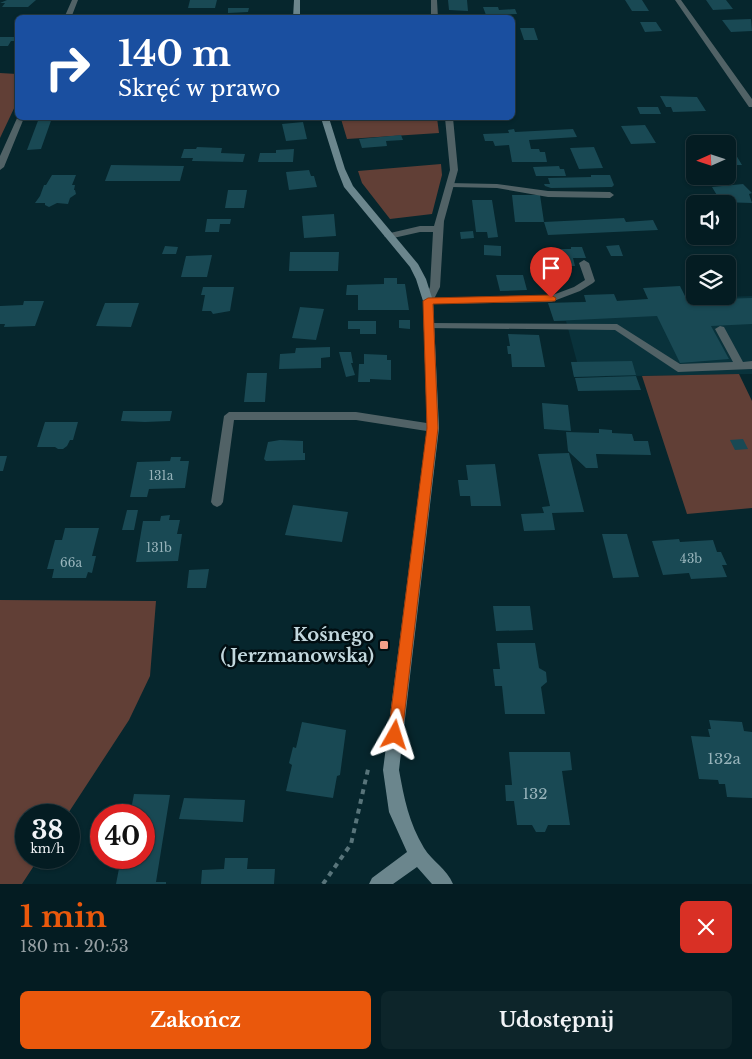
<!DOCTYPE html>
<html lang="pl">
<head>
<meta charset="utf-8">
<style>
  body { margin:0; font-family:"Libre Baskerville",serif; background:#0d252a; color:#f1f3f6; height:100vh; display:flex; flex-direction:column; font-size:19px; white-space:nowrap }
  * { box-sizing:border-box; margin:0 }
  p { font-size:16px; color:#97a1a5 }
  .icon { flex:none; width:28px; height:28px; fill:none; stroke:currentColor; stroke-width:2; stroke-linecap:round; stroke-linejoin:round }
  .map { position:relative; height:884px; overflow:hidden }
  .drawer { display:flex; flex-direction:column; background:#041c22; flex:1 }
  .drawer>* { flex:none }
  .banner { position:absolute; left:15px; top:15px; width:500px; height:105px; border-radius:8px; box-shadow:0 1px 4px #0004,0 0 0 1px #253a40; background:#1a4fa0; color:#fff; overflow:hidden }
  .needle { width:32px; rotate:267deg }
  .controls { position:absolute; left:686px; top:135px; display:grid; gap:10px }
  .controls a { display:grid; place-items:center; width:50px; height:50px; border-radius:8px; background:#041c22; box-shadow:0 1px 4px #0004,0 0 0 1px #253a40; font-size:25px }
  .speed { position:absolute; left:15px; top:804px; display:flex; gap:10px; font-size:25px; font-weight:700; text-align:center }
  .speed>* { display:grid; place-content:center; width:65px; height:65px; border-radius:50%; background:#041c22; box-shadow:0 1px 4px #0004,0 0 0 1px #253a40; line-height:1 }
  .speed small { font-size:12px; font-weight:400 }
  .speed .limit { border:8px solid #d22; background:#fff; color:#111 }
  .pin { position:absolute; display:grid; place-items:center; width:42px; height:42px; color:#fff; margin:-51px -21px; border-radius:50% 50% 50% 0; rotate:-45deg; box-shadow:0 0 5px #0007 }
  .pin .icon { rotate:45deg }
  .me { position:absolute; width:55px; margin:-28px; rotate:6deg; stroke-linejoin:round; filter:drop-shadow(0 0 4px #0008) }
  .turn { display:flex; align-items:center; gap:18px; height:105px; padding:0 20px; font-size:22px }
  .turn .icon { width:65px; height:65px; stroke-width:2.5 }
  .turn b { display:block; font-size:35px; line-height:42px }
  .round { display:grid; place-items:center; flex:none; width:52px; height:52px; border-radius:8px; background:#0d252a }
  .headline { display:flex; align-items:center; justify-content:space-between; height:85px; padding:0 20px }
  h1 { font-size:30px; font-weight:700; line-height:38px; color:#ea580c }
  .primary-button { display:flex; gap:10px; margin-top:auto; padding:10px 20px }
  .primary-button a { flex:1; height:58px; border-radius:8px; background:#ea580c; color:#fff; font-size:20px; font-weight:700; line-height:58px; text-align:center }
  .primary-button a+a { background:#0d252a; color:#f1f3f6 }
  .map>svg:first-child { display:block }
  .built { fill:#09323b }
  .green { fill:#613f36 }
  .building { fill:#194954 }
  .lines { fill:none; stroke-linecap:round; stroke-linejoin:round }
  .path { stroke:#58747a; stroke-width:4; stroke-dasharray:5 5; stroke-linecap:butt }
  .lane { fill:#516266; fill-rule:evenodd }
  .street { fill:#516266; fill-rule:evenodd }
  .secondary { fill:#6b868d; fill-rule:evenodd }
  .route { fill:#ea580c; stroke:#983908 }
  .poi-dot { fill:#f49e88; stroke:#010e12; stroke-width:2 }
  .labels { text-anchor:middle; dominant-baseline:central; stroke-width:5; stroke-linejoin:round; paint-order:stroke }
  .number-label { font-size:12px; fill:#98b4bb }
  .near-number-label { font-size:15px; fill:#98b4bb }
  .near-poi-label { font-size:18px; font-weight:bold; fill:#c2d7dd; stroke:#010e12; text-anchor:end }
</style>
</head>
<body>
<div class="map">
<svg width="752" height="884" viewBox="0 0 752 884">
  <rect width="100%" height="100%" fill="#06262d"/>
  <!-- built -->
  <path class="built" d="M 752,296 L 752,374 L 574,377 L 571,362 L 577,362 L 566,321 L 554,321 L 548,303 Z"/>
  <!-- green -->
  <path class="green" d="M 0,73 L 17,74 L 17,102 L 0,138 Z
    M 375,118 L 437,118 L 439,133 L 347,139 L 341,119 Z
    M 441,164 L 442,175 L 432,214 L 390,219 L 362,183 L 358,171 Z
    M 739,374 L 752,401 L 752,508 L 687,514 L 642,376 Z
    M 0,600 L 156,601 L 150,676 L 129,720 L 67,815 L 26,815 L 26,858 L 39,858 L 22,884 L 0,884 Z"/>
  <!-- building -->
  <path class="building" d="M 7,0 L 36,0 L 28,7 L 2,7 L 5,3 L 0,3 Z
    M 190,0 L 217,0 L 215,8 L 188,8 Z
    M 448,0 L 467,0 L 468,11 L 449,10 Z
    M 625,0 L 642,0 L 649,11 L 632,11 Z
    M 706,0 L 726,0 L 733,9 L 713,10 Z
    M 483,7 L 498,7 L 499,10 L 515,9 L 517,14 L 486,15 Z
    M 228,8 L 249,8 L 248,12 L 228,13 Z
    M 325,14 L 346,14 L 346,18 L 325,18 Z
    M 751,19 L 752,31 L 731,32 L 722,20 Z
    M 640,22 L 656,22 L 662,31 L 645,32 Z
    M 520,28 L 534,28 L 538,40 L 524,40 Z
    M 0,37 L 18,37 L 18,41 L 11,41 L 8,46 L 0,46 Z
    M 660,96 L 697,97 L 706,111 L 673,112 L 671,107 L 666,107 Z
    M 637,107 L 658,107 L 661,114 L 640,114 Z
    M 39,118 L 52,118 L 41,149 L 27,150 Z
    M 303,122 L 307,139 L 286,141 L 282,124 Z
    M 645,125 L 656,143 L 631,144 L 621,126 Z
    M 514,129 L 515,132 L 573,129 L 577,137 L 529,140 L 531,149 L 539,149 L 540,152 L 545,152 L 547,162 L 512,162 L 509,145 L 495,146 L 493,141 L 485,141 L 483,134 L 509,133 L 508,130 Z
    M 401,135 L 403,140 L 386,141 L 387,146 L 362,148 L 359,139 Z
    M 197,147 L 222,148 L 221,153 L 245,154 L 243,162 L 192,161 L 193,158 L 181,158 L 184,149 L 196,149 Z
    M 594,147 L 603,168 L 579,169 L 570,148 Z
    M 294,149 L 293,162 L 258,162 L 260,153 L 276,153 L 276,150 Z
    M 728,150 L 733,150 L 742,165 L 728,165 Z
    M 111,165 L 184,166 L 180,181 L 105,181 Z
    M 559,166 L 560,169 L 564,169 L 566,176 L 536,176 L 533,167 Z
    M 309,170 L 311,176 L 314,176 L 317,187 L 289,190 L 286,172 Z
    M 52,175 L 76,175 L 72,185 L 75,185 L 74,190 L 75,190 L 76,194 L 70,198 L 68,204 L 57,203 L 49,207 L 45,205 L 45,203 L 35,203 L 40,196 L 44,185 L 46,185 Z
    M 591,175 L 610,175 L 614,185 L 612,187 L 551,188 L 545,186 L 544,184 L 550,184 L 548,178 L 591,177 Z
    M 743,184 L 752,193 L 749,194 L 752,203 L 721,202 L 712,187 Z
    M 228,190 L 247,190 L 244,208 L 225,208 Z
    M 512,195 L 540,195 L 544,222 L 515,222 Z
    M 472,200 L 492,200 L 498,237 L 488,238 L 487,232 L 476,232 Z
    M 334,214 L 336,236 L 304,238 L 302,216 Z
    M 624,218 L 626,222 L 653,220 L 658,230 L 548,235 L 544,222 Z
    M 207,219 L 231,219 L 230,224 L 220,224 L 219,232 L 205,232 Z
    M 473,231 L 474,238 L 461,239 L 460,232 Z
    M 484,245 L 501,246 L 501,256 L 484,255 Z
    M 619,245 L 623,256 L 611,256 L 606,246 Z
    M 165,246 L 178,247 L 176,254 L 162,254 Z
    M 571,247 L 582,247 L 586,258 L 573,258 L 575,266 L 548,266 L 549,268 L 544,268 L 544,261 L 551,261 L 548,249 L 571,249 Z
    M 290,252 L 339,252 L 338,271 L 289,271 Z
    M 212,255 L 207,277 L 181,277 L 186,256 Z
    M 496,275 L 523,275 L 527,290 L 500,291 Z
    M 384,278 L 397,278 L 397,284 L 405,284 L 409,310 L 358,310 L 358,295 L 346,295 L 347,285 L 384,284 Z
    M 680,286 L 687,300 L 752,298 L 752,324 L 711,326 L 729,359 L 680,363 L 657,316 L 554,321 L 548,303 L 586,302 L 584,295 L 614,294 L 617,301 L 648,299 L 643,288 Z
    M 203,287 L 234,287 L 230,311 L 213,314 L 211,311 L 202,311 L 205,295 L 201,295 Z
    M 24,301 L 44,301 L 35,326 L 4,327 L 5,324 L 0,324 L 0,306 L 23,305 Z
    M 105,303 L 139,303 L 131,327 L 96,326 Z
    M 300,307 L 324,309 L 316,340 L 292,338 Z
    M 399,320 L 410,320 L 410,329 L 399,328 Z
    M 348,321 L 376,321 L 376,334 L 360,334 L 360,329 L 348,329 Z
    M 508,334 L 539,335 L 545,367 L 512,367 L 511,354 L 508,354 L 507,346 L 510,346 Z
    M 330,347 L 330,357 L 321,358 L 321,368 L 279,369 L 280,354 L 295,353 L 296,348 Z
    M 339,352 L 351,352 L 353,363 L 351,363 L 355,375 L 346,377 Z
    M 364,354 L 387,355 L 387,360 L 391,360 L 391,380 L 370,379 L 370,382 L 358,382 L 359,364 L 364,364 Z
    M 632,361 L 636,375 L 574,377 L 571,362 Z
    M 247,373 L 267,373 L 265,402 L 244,402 Z
    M 636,376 L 641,390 L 578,391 L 575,378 Z
    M 542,403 L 568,405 L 571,431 L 544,429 Z
    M 123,411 L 172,411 L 170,421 L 145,422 L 121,421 Z
    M 45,422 L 78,422 L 73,440 L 70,440 L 67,446 L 63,449 L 58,449 L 55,447 L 37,447 Z
    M 599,429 L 612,430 L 612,433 L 632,434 L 634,441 L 648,441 L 651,455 L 596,454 L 598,468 L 586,468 L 568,451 L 566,432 L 599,433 Z
    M 743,439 L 748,449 L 735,450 L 730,440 Z
    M 280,440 L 303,441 L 303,453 L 305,453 L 305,460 L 266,461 L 264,459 L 268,442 Z
    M 569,453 L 584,512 L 552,513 L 555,530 L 524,531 L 521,514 L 544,513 L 542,507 L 550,506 L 538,454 Z
    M 0,456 L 7,456 L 3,471 L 0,471 Z
    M 171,457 L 181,457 L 180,461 L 189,461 L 185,488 L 149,489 L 147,497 L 130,497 L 137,462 L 170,461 Z
    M 495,464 L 501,506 L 471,506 L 470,496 L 460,496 L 458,480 L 468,480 L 466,465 Z
    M 293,505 L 348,512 L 342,542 L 285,535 Z
    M 127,510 L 138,510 L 134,530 L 122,530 Z
    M 170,515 L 169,520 L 180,520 L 177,534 L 182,534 L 178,561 L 136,562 L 143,521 L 160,521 L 161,516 Z
    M 65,528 L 99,528 L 92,556 L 96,556 L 92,573 L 88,572 L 86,578 L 52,578 L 54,569 L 47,569 L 55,540 L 62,540 Z
    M 602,534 L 627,534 L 639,577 L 613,578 Z
    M 679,539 L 680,542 L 713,540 L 717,552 L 721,552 L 727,565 L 722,565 L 727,577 L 691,579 L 689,573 L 663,575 L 652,541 Z
    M 209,569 L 206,588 L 187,588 L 189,570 Z
    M 493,606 L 530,606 L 533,630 L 496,631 Z
    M 497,643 L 535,643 L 539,668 L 546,672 L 547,682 L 541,687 L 545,714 L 505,714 L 502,686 L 495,686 L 493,669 L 500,669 Z
    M 709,720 L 742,722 L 744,731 L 752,732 L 752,798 L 727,797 L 725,784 L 719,784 L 718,780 L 699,779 L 691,736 L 710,737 L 708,729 L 711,729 Z
    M 302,722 L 346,730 L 340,775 L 337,776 L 333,798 L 286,791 L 292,765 L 289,763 L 293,747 L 296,748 Z
    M 509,752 L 570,752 L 572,770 L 562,771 L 570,825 L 548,825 L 545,832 L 536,832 L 532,825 L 517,825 L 514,801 L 506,801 L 505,785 L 512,785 Z
    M 134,794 L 170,795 L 156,882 L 166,882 L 166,884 L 116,884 L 121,858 L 144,858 L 144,815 L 130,815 Z
    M 184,798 L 245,800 L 243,822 L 179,819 Z
    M 225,858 L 248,858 L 247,869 L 275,869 L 274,884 L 201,884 L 202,870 L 224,869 Z"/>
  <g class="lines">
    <!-- path -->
    <path class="path" d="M 323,884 L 351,844 L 369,765"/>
    <!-- lane -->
    <path class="lane" d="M 448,183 L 497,184 L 548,191 L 610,192 L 614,195 L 610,198 L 548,197 L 497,188 L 451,187 L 447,185 Z
      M 584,260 L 589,263 L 595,281 L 593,283 L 580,291 L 551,302 L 428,304 L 423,301 L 428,298 L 550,296 L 574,287 L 585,280 L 579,263 Z
      M 429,323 L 617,324 L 680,364 L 733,362 L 715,329 L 720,326 L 724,327 L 743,362 L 752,361 L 752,369 L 678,372 L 615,330 L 425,328 L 424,326 Z
      M 229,412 L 356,412 L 433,424 L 439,428 L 433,432 L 356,420 L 234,420 L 223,502 L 221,505 L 217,507 L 213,505 L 211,502 L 224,416 Z"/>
    <!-- street -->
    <path class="street" d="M 72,0 L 78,0 L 71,18 L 64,18 Z
      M 431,0 L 437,0 L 438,18 L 431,18 Z
      M 675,0 L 681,0 L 752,99 L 752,107 L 749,107 Z
      M 18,116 L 24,118 L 4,167 L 0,170 L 0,156 Z
      M 445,118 L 453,118 L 458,170 L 444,221 L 440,287 L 432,303 L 428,304 L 423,301 L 430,287 L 433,232 L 420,232 L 389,239 L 384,236 L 386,234 L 420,226 L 434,226 L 450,170 Z"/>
    <!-- secondary -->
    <path class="secondary" d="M 294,0 L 300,0 L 300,18 L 293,18 Z
      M 321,118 L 329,118 L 345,169 L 353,186 L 418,264 L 426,279 L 433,301 L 439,428 L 399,770 C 404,798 409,823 424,848 C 432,861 447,869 453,884 L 432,884 L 417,867 L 393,884 L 369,884 L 372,878 L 407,852 L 389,812 L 383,770 L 427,428 L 423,301 L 416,279 L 410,267 L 344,187 L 337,169 Z"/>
  </g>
  <!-- route -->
  <path class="route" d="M 551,295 L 556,298 L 555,301 L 433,304 L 438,428 L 402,735 L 400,740 L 395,743 L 390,740 L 388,735 L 427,428 L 423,301 L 428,298 Z"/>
  <!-- markers -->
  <rect class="poi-dot" x="379" y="640" width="10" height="10" rx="2.5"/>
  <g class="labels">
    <!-- number labels -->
    <g class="number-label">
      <text x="161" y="475">131a</text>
      <text x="159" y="547">131b</text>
      <text x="691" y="558">43b</text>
      <text x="71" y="562">66a</text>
    </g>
    <!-- near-number labels -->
    <g class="near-number-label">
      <text x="724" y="758">132a</text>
      <text x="535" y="793">132</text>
    </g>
    <!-- near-poi labels -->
    <g class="near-poi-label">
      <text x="374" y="635">Kośnego<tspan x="374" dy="21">(Jerzmanowska)</tspan></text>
    </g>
  </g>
</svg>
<div class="controls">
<a><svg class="needle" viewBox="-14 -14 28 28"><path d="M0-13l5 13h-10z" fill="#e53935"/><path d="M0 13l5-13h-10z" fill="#97a1a5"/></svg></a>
<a><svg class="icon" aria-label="sound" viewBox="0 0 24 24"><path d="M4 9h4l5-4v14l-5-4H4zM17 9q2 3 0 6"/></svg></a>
<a><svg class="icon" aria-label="layers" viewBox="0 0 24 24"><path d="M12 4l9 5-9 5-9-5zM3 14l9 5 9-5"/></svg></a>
</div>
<div class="speed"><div>38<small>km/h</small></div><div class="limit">40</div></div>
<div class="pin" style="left:551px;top:298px;background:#d93025"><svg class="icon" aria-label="arrive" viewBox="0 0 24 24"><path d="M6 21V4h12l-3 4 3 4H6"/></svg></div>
<svg class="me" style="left:395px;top:735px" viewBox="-20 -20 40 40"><path d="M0-17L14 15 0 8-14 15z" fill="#ea580c" stroke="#fff" stroke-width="4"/></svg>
<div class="banner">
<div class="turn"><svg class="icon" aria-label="right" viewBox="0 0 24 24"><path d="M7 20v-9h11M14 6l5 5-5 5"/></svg><div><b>140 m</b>Skręć w prawo</div></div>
</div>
</div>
<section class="drawer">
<div class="headline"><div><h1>1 min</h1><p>180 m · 20:53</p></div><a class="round" style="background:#d93025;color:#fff"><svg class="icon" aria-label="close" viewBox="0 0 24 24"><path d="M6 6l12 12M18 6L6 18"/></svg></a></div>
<div class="primary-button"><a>Zakończ</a><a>Udostępnij</a></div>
</section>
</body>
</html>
